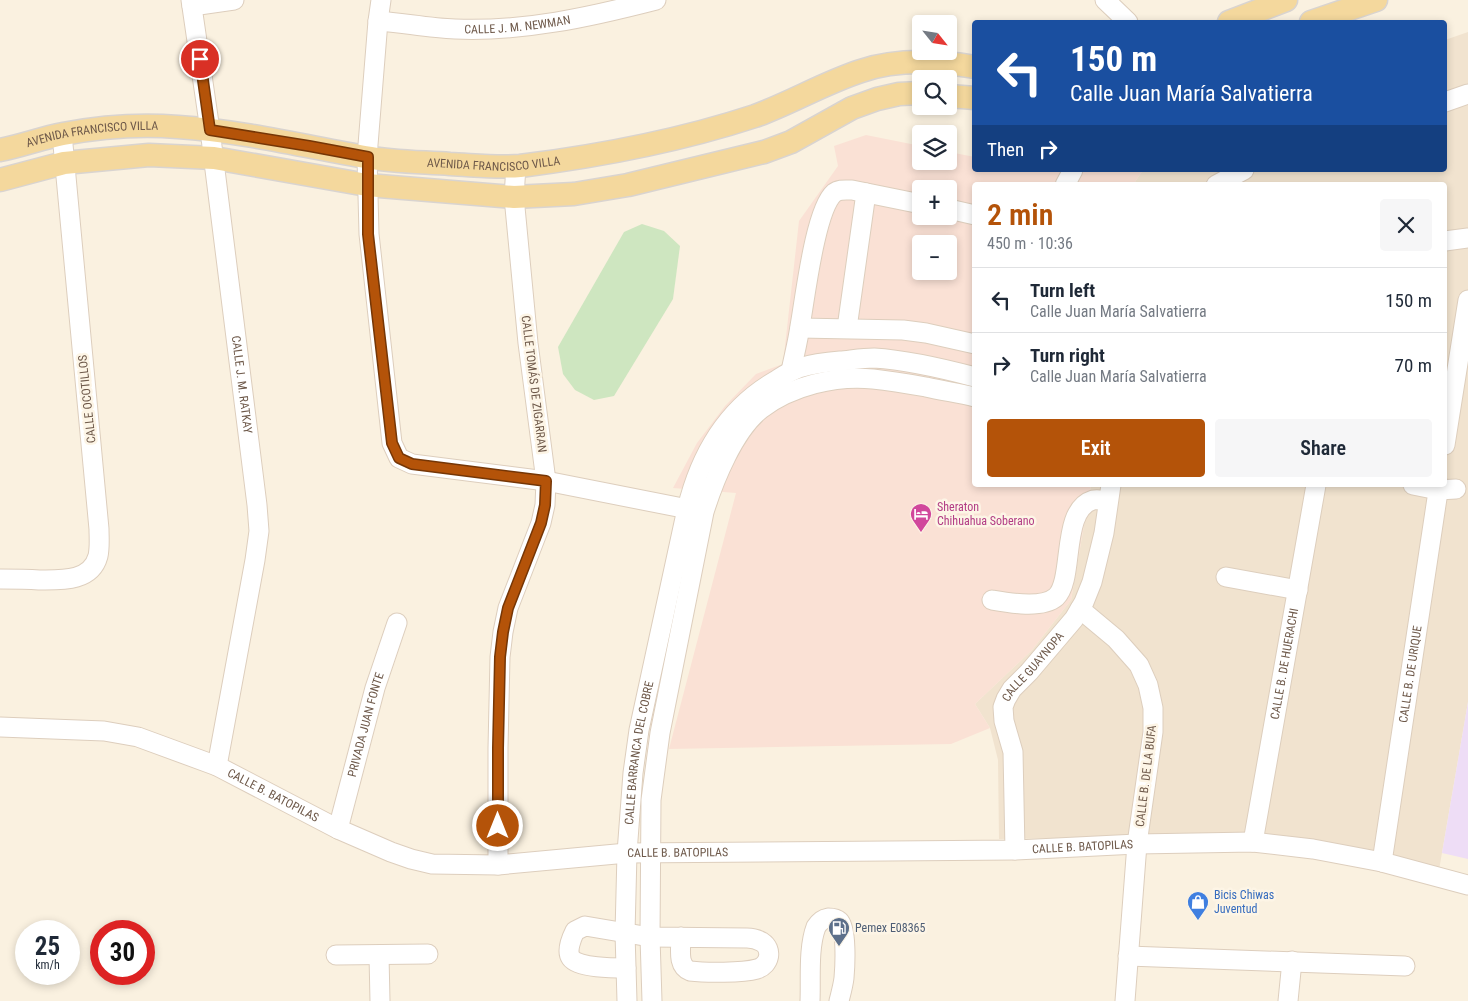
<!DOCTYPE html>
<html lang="en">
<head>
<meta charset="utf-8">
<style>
  body { margin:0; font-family:"Roboto Condensed",sans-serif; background:#f6f6f7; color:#1f2937; height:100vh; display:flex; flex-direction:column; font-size:19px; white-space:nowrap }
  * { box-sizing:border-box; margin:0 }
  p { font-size:16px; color:#747a83 }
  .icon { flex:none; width:28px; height:28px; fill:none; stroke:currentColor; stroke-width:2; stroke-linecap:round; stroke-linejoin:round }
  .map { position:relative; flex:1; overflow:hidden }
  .panel { position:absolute; left:972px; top:182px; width:475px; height:305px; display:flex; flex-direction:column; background:#fff; border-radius:5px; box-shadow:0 2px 8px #0003 }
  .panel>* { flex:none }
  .top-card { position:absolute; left:972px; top:20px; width:475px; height:152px; border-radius:5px; box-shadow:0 2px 8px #0003; background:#1a4fa0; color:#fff; overflow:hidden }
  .needle { width:32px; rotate:120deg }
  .buttons { position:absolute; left:912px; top:15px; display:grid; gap:10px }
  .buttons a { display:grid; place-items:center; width:45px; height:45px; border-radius:5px; background:#fff; box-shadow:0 2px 8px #0003; font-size:25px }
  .speed { position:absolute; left:15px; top:920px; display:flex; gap:10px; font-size:25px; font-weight:700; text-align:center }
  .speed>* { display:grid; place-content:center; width:65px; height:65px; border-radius:50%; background:#fff; box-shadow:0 2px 8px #0003; line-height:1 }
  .speed small { font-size:12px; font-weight:400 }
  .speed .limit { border:8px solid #d22; background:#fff; color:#111 }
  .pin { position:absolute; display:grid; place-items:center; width:42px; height:42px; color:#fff; margin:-21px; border:2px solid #fff; border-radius:50%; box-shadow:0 1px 5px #0007 }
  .me { position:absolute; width:55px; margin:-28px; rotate:0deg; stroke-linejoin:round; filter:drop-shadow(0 0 4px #0008) }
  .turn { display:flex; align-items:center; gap:18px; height:105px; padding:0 15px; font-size:22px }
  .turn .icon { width:65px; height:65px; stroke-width:2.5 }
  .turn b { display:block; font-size:35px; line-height:42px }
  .then { display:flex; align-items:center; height:48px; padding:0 15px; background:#0003; gap:10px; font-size:19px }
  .round { display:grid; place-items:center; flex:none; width:52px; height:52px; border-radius:5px; background:#f6f6f7 }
  .summary { display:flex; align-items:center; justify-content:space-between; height:85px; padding:0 15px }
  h1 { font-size:30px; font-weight:600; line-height:38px; color:#b45309 }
  .button { display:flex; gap:10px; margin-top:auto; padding:10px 15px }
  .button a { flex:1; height:58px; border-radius:5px; background:#b45309; color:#fff; font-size:20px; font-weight:600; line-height:58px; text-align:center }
  .button a+a { background:#f6f6f7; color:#1f2937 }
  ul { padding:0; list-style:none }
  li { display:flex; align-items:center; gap:15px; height:65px; padding:0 15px; border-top:1px solid #e0e1e3 }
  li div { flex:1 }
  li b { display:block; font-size:19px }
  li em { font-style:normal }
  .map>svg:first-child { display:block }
  .residential { fill:#f1e3cf }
  .commercial { fill:#fae1d5; fill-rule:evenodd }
  .education { fill:#eeddf6 }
  .green { fill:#cee6c0 }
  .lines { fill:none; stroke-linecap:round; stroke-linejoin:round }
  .minor-casing { stroke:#ddcebd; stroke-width:21 }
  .major-casing { stroke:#d9d4d0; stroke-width:25 }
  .minor { stroke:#fff; stroke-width:19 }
  .major { stroke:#f4d89d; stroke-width:22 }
  .route-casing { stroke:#753606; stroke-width:12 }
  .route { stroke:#b45309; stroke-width:9 }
  .labels { text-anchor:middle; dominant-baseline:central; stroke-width:5; stroke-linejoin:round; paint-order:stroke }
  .street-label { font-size:12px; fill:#6e594a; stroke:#fdf5e6 }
  .hotel-label { font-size:12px; fill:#b23c85; stroke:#fdf5e6; text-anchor:start }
  .shop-label { font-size:12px; fill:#366cbe; stroke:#fdf5e6; text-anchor:start }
  .service-label { font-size:12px; fill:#4e5e75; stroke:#fdf5e6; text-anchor:start }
</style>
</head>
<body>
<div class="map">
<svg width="1468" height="1001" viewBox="0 0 1468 1001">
  <rect width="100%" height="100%" fill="#faf1e0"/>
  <!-- residential -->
  <path class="residential" d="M 1468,32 L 1468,702 L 1439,870 L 1231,837 L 999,839 L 998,760 L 990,728 L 975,704 L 1032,650 L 1071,600 L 1091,485 L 1445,485 L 1445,185 L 1133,185 L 1143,170 L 1445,170 L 1445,40 Z"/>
  <!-- commercial -->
  <path class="commercial" d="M 866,135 L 921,146 L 921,161 L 949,161 L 949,152 L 975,157 L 975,170 L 1143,170 L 1133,185 L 975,185 L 975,485 L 1091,485 L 1071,600 L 1032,650 L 975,704 L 990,728 L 951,744 L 669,749 L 736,493 L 673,488 L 697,443 L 725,406 L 756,374 L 783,364 L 799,221 L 838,166 L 834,146 ZM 921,189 L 949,189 L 949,216 L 921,216 ZM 921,244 L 949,244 L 949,271 L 921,271 Z"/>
  <!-- education -->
  <path class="education" d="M 1468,702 L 1468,859 L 1442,853 Z"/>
  <!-- green -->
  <path class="green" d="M 642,224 L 664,231 L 680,246 L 673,299 L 614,396 L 594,400 L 575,390 L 563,374 L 558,347 L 624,232 Z"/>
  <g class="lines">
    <!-- minor casing -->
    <g class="minor-casing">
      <g id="minor">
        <path id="s1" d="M 191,0 L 210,130 L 257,505 L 259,531 L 255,560 L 217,766"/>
        <path d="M 381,0 L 378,21 L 367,157 L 369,234 L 392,443 L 399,458 L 412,464 L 546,481 L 698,511"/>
        <path d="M 1105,0 L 1128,22"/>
        <path d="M 192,6 L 234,0"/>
        <path id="s2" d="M 378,21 C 404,23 429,28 455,29 C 523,32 590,17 656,0"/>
        <path d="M 1445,102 L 1468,94"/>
        <path d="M 1065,185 L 1073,170"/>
        <path d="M 1216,185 L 1244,170"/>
        <path d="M 949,209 L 975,215"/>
        <path d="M 1445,241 L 1468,238"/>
        <path d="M 800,328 L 903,330 L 926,333 L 975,344"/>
        <path d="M 847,328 L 866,193"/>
        <path d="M 791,371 C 794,356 798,341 800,326 C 805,299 815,210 834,193 C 839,189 845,190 852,190 L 921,204"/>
        <path d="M 1445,445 L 1468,300"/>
        <path d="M 1413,485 L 1438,490 L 1456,489"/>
        <path d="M 1226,577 L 1298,590"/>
        <path d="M 0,579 C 13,579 26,579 39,580 C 61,580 91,582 98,556 C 100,547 99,537 99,529 L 62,134"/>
        <path d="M 992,600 C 1009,603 1042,609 1056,597 C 1075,579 1060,510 1093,500 C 1098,499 1103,500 1108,501"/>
        <path d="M 1080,609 L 1116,639 L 1139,665 L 1148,685 L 1153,708 L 1153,732 L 1137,844 L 1125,1001"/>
        <path id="s3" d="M 0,727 L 104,731 L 138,737 L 217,766 L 338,829 L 391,852 L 411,859 L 432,864 L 498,865 L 627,853 L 1015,850 L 1137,844 L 1253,842 L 1313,849 L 1382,862 L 1468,885"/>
        <path id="s4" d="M 338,829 L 375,688 L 397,623"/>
        <path id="s5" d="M 1253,842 L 1316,485"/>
        <path id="s6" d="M 1015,850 L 1013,752 L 1004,721 L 1003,707 L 1006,699 L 1012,689 L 1029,672 L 1074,619 L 1084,602 L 1092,582 L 1104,533 L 1111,485"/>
        <path id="s7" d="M 1382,862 L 1439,485"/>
        <path d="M 498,865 L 498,748 L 500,657 L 503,632 L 508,608 L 541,523 L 545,505 L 546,481 L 528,343 L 514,197 L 516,166"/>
        <path d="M 336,955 L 428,954"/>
        <path d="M 379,955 L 380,1001"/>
        <path d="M 1128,956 L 1405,966"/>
        <path d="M 626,968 C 614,968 578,968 571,958 C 566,951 572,937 575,931 L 585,926 L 650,937 L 747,938 C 752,938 757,939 762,942 C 773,949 770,965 757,969 C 742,973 706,973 690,971 C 677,966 681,949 681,937"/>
        <path id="s8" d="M 627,1001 L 625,933 L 627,853 L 633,773 L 639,730 L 687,509 C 700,455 727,409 775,381 C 783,376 790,371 799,368 C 812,364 826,362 840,361 C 851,360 863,358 874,358 C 905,360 945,369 975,377"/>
        <path d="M 652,1001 L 650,937 L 651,800 L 660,733 L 704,512 C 714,480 734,430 761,409 C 791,386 836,375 873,379 C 891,381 909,384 926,387 C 943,391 959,393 975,397"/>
        <path d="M 810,1001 C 811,979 808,948 816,927 C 819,922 822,919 828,918 C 832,918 836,918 839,921 C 847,928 845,967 844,978 C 843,986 841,993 839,1001"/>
        <path d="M 1288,1001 L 1292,961"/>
      </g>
    </g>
    <!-- major casing -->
    <g class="major-casing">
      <g id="major">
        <path d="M 1229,22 L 1286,0"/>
        <path d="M 1311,22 L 1376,0"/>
        <path d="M 949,96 L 975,98"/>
        <path id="s9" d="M 0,150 C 21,146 42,138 63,134 C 100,127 140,124 178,127 C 241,131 303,146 365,157 C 393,162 422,162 450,164 C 473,165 498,168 520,166 C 600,156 679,141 755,116 C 791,103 824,83 861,71 C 896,59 939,61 975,67"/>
        <path d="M 0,180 L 64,163 L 149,155 L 214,158 L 367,185 L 514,197 L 574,194 L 628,185 L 764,152 L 791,142 L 852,108 L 877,99 L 899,94 L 921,93"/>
      </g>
    </g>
    <!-- minor -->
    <use href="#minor" class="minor"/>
    <!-- major -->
    <use href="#major" class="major"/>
  </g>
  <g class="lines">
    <!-- route casing -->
    <g class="route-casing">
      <path id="route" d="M 200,59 L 210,130 L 309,146 L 368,157 L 368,234 L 392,443 L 399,458 L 412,464 L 546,481 L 545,505 L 541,523 L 508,608 L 503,632 L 500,657 L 498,748 L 498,826"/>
    </g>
    <!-- route -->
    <use href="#route" class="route"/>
  </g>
  <!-- icons -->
  <defs>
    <g id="hotel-pin" transform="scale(1.125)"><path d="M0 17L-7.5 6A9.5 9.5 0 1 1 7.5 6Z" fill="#d1479c" stroke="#fdf5e6"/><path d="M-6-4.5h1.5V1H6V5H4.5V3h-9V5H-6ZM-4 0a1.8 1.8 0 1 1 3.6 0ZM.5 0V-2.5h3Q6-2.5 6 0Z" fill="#fff"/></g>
    <g id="shop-pin" transform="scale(1.125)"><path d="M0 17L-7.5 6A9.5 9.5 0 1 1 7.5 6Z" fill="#3f7fe0" stroke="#fdf5e6"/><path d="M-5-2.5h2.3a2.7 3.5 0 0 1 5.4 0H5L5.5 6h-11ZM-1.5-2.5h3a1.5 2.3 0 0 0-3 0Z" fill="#fff"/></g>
    <g id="fuel-pin" transform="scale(1.125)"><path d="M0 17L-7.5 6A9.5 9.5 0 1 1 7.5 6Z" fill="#5c6f8a" stroke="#fdf5e6"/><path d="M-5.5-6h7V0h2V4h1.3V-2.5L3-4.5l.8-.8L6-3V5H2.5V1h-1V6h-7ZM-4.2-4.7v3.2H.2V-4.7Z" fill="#fff"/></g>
  </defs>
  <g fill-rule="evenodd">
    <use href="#hotel-pin" x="921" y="514"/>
    <use href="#shop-pin" x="1198" y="902"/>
    <use href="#fuel-pin" x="839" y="928"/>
  </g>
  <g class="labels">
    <!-- street labels -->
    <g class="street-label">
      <text stroke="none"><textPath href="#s2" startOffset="140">CALLE J. M. NEWMAN</textPath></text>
      <text stroke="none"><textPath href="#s9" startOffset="94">AVENIDA FRANCISCO VILLA</textPath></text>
      <text stroke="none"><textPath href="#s9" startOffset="499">AVENIDA FRANCISCO VILLA</textPath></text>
      <text stroke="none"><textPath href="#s1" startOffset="388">CALLE J. M. RATKAY</textPath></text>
      <text transform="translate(534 384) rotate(83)">CALLE TOMÁS DE ZIGARRAN</text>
      <text transform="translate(87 399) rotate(-96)">CALLE OCOTILLOS</text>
      <text stroke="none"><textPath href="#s5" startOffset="181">CALLE B. DE HUERACHI</textPath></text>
      <text stroke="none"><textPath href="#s6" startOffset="195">CALLE GUAYNOPA</textPath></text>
      <text stroke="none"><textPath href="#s7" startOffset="190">CALLE B. DE URIQUE</textPath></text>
      <text stroke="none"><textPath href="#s4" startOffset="108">PRIVADA JUAN FONTE</textPath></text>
      <text stroke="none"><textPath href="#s8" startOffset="249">CALLE BARRANCA DEL COBRE</textPath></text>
      <text transform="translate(1146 776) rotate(-83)">CALLE B. DE LA BUFA</text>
      <text stroke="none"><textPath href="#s3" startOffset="286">CALLE B. BATOPILAS</textPath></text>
      <text stroke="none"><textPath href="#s3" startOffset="1111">CALLE B. BATOPILAS</textPath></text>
      <text stroke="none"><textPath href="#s3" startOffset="706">CALLE B. BATOPILAS</textPath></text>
    </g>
    <!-- hotel labels -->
    <g class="hotel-label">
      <text x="937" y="507">Sheraton<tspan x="937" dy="14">Chihuahua Soberano</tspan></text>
    </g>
    <!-- shop labels -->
    <g class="shop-label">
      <text x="1214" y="895">Bicis Chiwas<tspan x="1214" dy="14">Juventud</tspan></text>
    </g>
    <!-- service labels -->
    <g class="service-label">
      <text x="855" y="928">Pemex E08365</text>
    </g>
  </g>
</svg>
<div class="buttons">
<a><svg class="needle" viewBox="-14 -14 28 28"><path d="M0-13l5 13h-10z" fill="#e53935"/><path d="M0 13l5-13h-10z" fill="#747a83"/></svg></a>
<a><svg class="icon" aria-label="search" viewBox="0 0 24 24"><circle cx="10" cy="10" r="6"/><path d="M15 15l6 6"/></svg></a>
<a><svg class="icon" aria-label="layers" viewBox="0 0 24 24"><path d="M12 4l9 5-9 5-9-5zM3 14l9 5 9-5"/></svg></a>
<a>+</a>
<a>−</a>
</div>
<div class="speed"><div>25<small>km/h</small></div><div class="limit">30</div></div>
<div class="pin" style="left:200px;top:59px;background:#d93025"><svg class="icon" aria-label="arrive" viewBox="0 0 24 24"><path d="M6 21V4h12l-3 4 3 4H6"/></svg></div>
<svg class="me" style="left:498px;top:826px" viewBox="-20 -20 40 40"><circle r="17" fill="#b45309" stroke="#fff" stroke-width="3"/><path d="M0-11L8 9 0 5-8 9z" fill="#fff"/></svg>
<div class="top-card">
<div class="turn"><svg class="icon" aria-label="left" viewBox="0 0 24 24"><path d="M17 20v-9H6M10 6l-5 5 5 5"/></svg><div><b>150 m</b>Calle Juan María Salvatierra</div></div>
<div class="then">Then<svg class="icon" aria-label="right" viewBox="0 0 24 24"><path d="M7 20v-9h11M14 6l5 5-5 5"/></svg></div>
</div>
<section class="panel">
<div class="summary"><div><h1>2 min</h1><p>450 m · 10:36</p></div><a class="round"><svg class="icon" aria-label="close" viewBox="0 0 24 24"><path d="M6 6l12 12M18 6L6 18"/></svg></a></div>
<ul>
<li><svg class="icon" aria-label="left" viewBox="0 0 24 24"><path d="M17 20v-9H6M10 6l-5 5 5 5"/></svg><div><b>Turn left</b><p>Calle Juan María Salvatierra</p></div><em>150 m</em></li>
<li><svg class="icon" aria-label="right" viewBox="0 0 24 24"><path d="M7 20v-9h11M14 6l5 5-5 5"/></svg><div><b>Turn right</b><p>Calle Juan María Salvatierra</p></div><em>70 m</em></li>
</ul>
<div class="button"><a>Exit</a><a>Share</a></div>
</section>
</div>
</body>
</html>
